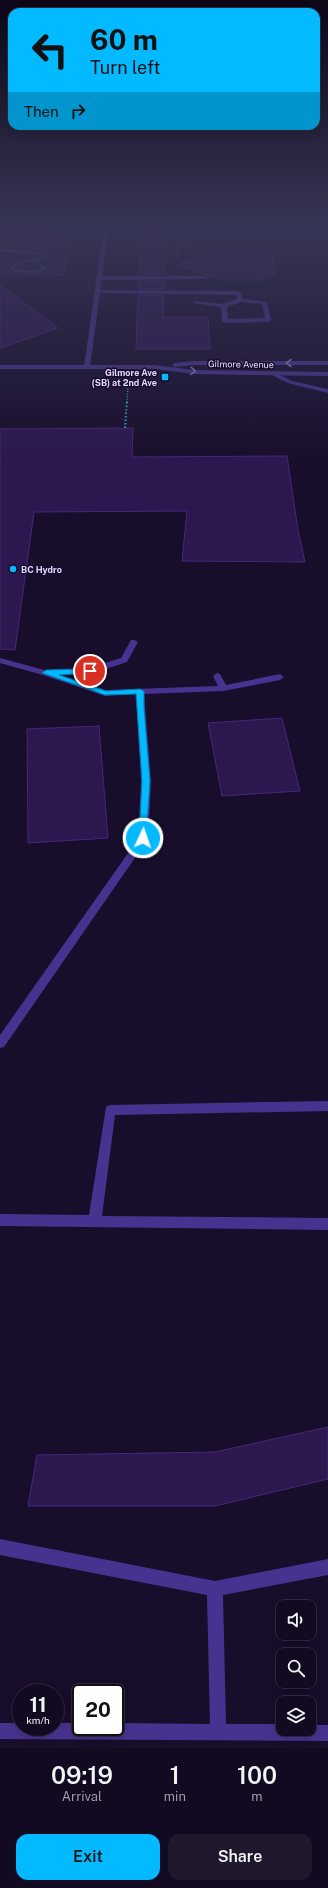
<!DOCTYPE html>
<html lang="en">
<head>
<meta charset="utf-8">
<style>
  body { margin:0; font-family:"Public Sans",sans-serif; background:#1f182d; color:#f1f3f6; height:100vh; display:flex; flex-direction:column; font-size:15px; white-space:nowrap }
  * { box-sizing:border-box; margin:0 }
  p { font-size:13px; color:#9c9aa5 }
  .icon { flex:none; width:22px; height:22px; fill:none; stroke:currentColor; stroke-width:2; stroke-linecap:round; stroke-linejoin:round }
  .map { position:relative; height:1748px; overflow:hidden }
  .panel { display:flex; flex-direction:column; background:#120a20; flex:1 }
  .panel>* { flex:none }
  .banner { position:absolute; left:8px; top:8px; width:312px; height:122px; border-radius:12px; box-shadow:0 2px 10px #0003,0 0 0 1px #312b3e; background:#03b9ff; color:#111; overflow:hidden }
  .buttons { position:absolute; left:276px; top:1600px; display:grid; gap:8px }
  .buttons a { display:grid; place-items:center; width:40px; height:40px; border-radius:8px; background:#120a20; box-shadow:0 2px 10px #0003,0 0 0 1px #312b3e; font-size:20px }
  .speed { position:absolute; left:12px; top:1684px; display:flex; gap:8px; font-size:20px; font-weight:700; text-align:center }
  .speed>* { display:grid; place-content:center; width:52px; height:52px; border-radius:50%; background:#120a20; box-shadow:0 2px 10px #0003,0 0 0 1px #312b3e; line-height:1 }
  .speed small { font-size:10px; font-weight:400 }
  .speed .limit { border:2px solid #111; border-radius:6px; background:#fff; color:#111 }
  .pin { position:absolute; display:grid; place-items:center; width:34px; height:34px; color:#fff; margin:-17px; border:2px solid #fff; border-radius:50%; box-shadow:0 1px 4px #0007 }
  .me { position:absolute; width:44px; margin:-22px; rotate:3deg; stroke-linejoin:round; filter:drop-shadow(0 0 3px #0008) }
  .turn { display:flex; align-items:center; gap:14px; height:84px; padding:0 16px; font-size:18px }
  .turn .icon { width:52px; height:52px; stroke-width:2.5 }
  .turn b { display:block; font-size:28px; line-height:34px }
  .then { display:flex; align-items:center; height:38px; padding:0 16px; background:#0003; gap:8px; font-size:15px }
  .eta { display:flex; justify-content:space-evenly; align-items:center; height:68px; text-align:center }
  .eta b { font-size:24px; font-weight:600; line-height:28px }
  .button { display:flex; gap:8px; margin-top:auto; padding:8px 16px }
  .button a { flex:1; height:46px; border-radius:12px; background:#03b9ff; color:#111; font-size:16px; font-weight:600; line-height:46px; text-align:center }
  .button a+a { background:#1f182d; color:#f1f3f6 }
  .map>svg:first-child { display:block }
  .building { fill:#2c174e; stroke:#47277c }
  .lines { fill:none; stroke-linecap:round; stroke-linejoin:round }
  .path-far1 { stroke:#22b4c8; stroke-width:1.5; stroke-dasharray:1 1.5; stroke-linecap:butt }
  .path { stroke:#22b4c8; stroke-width:2; stroke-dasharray:1.5 2; stroke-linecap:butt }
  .service { fill:#47338f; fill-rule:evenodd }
  .minor { fill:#47338f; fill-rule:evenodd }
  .tertiary { fill:#47338f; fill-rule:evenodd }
  .oneway { stroke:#8d7dc1 }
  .route { fill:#03b9ff; stroke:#0278a6 }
  .poi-dot { fill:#03b9ff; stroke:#180d2b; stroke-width:1.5 }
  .labels { text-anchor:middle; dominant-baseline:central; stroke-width:3; stroke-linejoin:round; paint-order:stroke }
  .far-street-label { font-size:9px; fill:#e3d7ff; stroke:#180d2b }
  .far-poi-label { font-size:9px; font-weight:bold; fill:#e3d7ff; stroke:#180d2b; text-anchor:end }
</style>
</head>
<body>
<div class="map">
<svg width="328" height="1748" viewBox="0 0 328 1748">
  <rect width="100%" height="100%" fill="#180d2b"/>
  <!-- building -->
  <path class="building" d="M 0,225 L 22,229 L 57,231 L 57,234 L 72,234 L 63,275 L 0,275 Z
    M 141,225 L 169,225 L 167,262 L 164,261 L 164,274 L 139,274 Z
    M 216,252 L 271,252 L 276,274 L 262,280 L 220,280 L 176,265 Z
    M 138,281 L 164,281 L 164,289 L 138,289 Z
    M 0,285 L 58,328 L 0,348 Z
    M 138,295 L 164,295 L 163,317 L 208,317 L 210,349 L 136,349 Z
    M 133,428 L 132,457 L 287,456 L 298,530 L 305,562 L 182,561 L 187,511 L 34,512 L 15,650 L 0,649 L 0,429 Z
    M 282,718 L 300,791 L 222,796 L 208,723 Z
    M 99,726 L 108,838 L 28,843 L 27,729 Z
    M 328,1427 L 328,1479 L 215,1506 L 28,1506 L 37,1455 L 215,1452 Z"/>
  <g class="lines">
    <!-- path-far1 -->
    <path class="path-far1" d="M 0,250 L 37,253 L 44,256 L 42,259 L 22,262 L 12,267 L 14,270 L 34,272 L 45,269 L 35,261
      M 175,259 L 178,258 L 178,248 L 198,236
      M 127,402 L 128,384"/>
    <!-- path -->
    <path class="path" d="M 125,428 L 127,401"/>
    <!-- service -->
    <path class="service" d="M 205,276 L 208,278 L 207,279 L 100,280 L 97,278 L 100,276 Z
      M 98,290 L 239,291 L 242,293 L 243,299 L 267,302 L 271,320 L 268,322 L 225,323 L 222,321 L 221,307 L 193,303 L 196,301 L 223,304 L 237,299 L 236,295 L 96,293 L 95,292 ZM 241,302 L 262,304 L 265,318 L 228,319 L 227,307 Z
      M 274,372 L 292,381 L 328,389 L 328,393 L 288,383 L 272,375 L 272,373 Z
      M 131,640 L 134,640 L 138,642 L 127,662 L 90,674 L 58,674 L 106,690 L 218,686 L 213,676 L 217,673 L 220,674 L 226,685 L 280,674 L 284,677 L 280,680 L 223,691 L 144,694 L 151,781 L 148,839 L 4,1047 L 0,1048 L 0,1035 L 138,839 L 141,781 L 136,694 L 105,696 L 43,675 L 0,663 L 0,658 L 48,671 L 52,669 L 89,668 L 121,658 Z
      M 328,1101 L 328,1111 L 115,1115 L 102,1216 L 328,1218 L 328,1230 L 0,1226 L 0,1214 L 89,1215 L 106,1107 L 110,1105 Z
      M 0,1539 L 215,1581 L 328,1559 L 328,1575 L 223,1595 L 226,1724 L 283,1724 L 283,1729 L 309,1729 L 309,1725 L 328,1725 L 328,1741 L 0,1739 L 0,1723 L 21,1723 L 21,1727 L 55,1727 L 55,1723 L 81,1723 L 81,1727 L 115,1727 L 115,1723 L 210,1724 L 207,1595 L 0,1555 Z"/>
    <!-- minor -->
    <path class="minor" d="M 104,225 L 109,225 L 90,367 L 87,369 L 84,367 Z"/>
    <!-- tertiary -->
    <path class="tertiary" d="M 194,361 L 328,361 L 328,365 L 194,365 L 175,367 L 172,365 L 175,363 Z
      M 0,365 L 155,365 L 194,370 L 328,372 L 328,376 L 194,374 L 155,369 L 0,369 Z"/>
  </g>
  <!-- one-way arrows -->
  <defs><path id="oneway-chevron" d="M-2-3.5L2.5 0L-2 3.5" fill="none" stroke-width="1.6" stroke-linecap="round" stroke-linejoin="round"/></defs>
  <g class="oneway">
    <use href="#oneway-chevron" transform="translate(289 363) rotate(-180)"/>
    <use href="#oneway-chevron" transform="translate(193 371) rotate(4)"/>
  </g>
  <!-- sky -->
  <linearGradient id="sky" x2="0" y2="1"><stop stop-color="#0d0718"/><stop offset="0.48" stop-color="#373555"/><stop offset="1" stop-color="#373555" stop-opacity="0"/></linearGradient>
  <rect width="328" height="470" fill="url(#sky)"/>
  <!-- route -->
  <path class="route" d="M 90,669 L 92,669 L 92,673 L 59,675 L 106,691 L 140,689 L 144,691 L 144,707 L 150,781 L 146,841 L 143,841 L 139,838 L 142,781 L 136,694 L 105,695 L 42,673 L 46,670 Z"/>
  <!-- markers -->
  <g class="poi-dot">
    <rect x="161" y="373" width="8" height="8" rx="2"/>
    <circle cx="13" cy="569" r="4"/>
  </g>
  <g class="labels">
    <!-- far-street labels -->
    <g class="far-street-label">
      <text transform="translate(241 364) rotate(1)">Gilmore Avenue</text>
    </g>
    <!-- far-poi labels -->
    <g class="far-poi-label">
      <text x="157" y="372">Gilmore Ave<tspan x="157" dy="10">(SB) at 2nd Ave</tspan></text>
      <text x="21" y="569" text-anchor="start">BC Hydro</text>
    </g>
  </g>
</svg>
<div class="buttons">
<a><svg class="icon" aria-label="sound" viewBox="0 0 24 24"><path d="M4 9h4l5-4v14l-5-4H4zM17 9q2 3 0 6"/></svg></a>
<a><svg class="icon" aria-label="search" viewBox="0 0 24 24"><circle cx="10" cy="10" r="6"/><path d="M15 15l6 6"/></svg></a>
<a><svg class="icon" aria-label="layers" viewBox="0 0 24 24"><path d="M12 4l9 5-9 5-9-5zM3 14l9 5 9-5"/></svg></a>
</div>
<div class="speed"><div>11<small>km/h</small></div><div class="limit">20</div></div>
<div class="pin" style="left:90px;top:671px;background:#d93025"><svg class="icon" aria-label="arrive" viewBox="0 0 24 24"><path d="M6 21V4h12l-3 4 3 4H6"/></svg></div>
<svg class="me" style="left:143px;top:838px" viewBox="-20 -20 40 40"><circle r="17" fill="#03b9ff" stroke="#fff" stroke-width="3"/><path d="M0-11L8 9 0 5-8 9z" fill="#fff"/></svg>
<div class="banner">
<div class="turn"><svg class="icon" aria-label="left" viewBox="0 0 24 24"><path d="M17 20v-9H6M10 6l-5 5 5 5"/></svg><div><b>60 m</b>Turn left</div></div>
<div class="then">Then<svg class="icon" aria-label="right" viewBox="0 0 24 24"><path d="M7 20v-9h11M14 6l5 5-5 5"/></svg></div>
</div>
</div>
<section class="panel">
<div class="eta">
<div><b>09:19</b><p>Arrival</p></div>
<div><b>1</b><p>min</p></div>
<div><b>100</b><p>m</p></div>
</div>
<div class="button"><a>Exit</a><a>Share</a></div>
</section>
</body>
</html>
